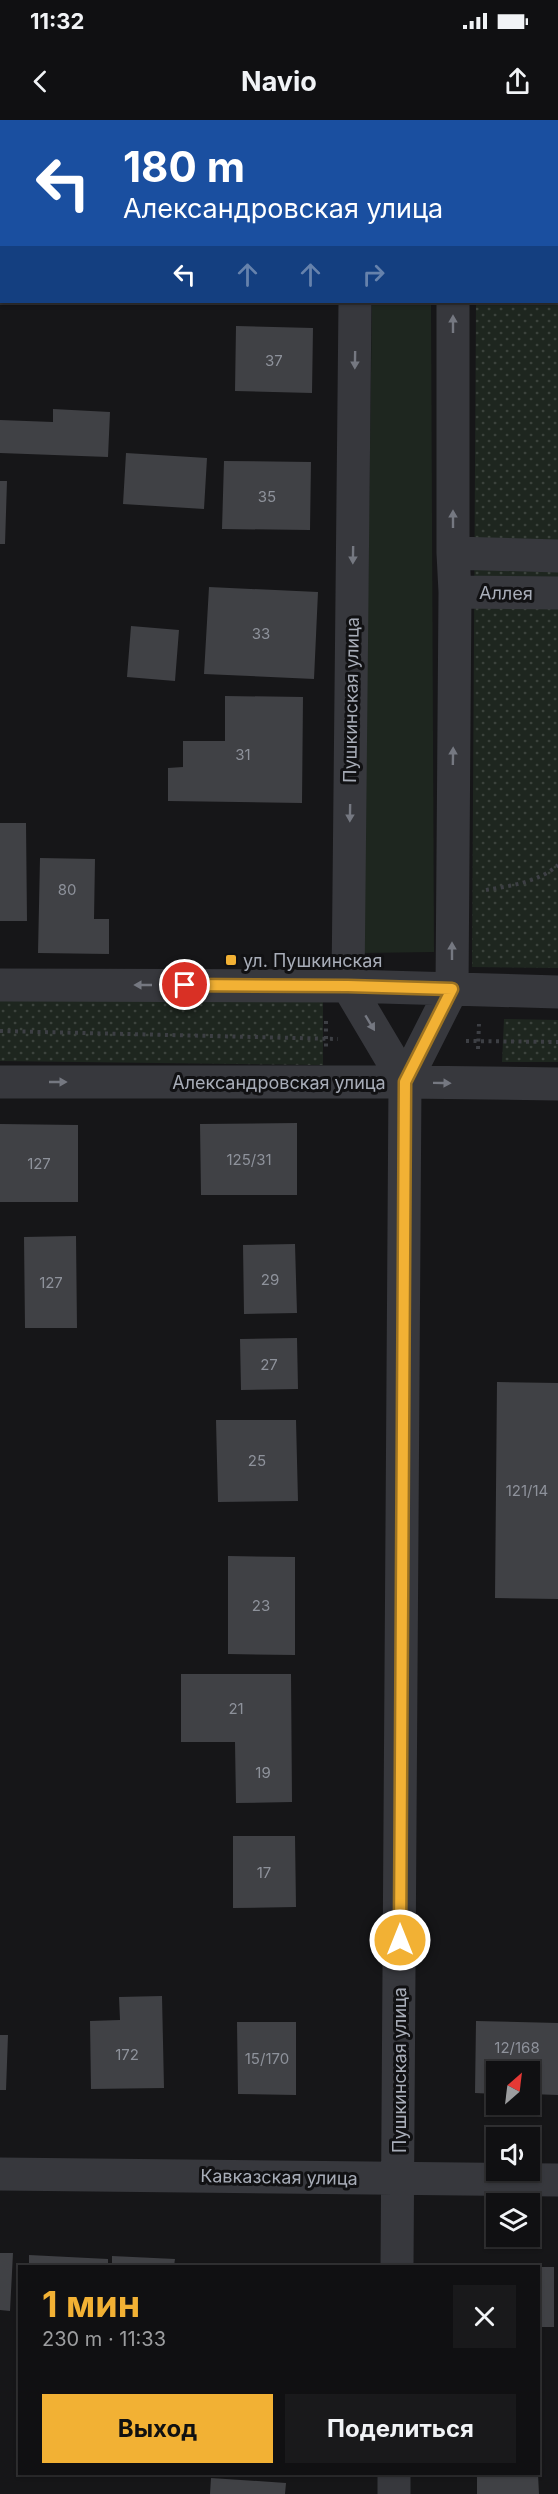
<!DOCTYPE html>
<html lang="ru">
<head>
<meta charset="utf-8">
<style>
  body { margin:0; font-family:Inter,sans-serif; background:#19191b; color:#f1f3f6; height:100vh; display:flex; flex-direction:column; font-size:22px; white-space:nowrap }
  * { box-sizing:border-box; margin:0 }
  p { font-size:20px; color:#9c9d9f }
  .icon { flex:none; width:33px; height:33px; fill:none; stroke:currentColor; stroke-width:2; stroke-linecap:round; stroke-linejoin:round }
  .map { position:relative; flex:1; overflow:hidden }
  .sheet { position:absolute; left:18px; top:2145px; width:522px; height:210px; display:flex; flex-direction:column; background:#101012; border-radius:0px; box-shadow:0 2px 4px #0004,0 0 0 2px #303032 }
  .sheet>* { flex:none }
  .top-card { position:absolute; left:0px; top:0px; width:558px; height:183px; box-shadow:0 2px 4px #0004,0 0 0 2px #303032; background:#1a4fa0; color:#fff; overflow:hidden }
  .needle { width:39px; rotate:28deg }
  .buttons { position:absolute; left:486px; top:1941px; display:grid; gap:12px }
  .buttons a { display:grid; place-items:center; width:54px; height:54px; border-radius:0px; background:#101012; box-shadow:0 2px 4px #0004,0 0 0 2px #303032; font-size:30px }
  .pin { position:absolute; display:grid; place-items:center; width:51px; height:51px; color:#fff; margin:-26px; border:3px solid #fff; border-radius:50%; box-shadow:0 2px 6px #0007 }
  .me { position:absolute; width:66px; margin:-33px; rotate:0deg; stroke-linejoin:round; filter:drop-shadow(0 0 4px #0008) }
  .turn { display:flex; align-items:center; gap:21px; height:126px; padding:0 24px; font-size:27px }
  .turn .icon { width:78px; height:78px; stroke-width:2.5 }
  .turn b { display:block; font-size:42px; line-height:51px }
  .lanes { display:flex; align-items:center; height:57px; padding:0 24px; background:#0003; justify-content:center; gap:30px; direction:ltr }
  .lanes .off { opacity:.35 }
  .round { display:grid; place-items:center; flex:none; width:63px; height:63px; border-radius:0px; background:#19191b }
  .headline { display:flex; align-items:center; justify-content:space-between; height:102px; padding:0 24px }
  h1 { font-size:36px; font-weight:700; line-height:45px; color:#f2b134 }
  .action { display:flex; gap:12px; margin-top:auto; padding:12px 24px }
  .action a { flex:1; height:69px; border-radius:0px; background:#f2b134; color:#111; font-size:24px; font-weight:700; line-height:69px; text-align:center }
  .action a+a { background:#19191b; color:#f1f3f6 }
  .status { display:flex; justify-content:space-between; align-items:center; height:42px; padding:0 30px; background:#101012; direction:ltr }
  .status svg { height:16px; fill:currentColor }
  header { display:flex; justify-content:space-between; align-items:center; height:78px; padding:0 24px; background:#101012; font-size:27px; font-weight:700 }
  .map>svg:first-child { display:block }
  .grass { fill:#1e261f }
  .park { fill:url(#park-dots) }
  .building { fill:#404145 }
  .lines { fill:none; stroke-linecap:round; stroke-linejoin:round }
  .path { stroke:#3d3f44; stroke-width:4; stroke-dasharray:3 4.5; stroke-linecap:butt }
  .minor { stroke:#37383d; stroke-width:33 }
  .oneway { fill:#757881 }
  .route-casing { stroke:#9d7322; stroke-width:15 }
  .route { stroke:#f2b134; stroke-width:10 }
  .poi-dot { fill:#f2b134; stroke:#111113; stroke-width:2 }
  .labels { text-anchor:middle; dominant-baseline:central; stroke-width:6; stroke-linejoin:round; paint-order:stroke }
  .number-label { font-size:15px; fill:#8e929b }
  .street-label { font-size:18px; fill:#a8adb8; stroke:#111113 }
  .poi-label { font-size:18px; fill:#a8adb8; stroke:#111113; text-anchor:start }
</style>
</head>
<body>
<div class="status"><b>11:32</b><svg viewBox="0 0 49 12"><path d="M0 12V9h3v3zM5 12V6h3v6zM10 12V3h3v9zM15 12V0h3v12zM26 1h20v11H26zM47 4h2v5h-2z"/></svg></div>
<header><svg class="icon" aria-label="back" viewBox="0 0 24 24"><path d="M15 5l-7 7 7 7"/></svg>Navio<svg class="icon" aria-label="share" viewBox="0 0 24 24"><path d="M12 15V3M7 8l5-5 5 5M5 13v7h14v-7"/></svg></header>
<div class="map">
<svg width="558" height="2374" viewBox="0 0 558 2374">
  <defs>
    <pattern id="park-dots" width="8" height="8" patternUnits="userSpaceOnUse" patternTransform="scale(1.5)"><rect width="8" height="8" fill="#1e261f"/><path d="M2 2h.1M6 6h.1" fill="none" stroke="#3c433d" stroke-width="1.8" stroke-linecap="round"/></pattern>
  </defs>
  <rect width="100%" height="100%" fill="#161618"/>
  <!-- grass -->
  <path class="grass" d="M 372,182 L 431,182 L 434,832 L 363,833 Z"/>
  <!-- park -->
  <path class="park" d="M 477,0 L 558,0 L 558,848 L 472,847 L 476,182 L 556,182 L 556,2 Z
    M 0,878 L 323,879 L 323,945 L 0,941 Z
    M 504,899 L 558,900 L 558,942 L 502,942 Z"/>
  <!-- building -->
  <path class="building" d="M 237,182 L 305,182 L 305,185 L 237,184 Z
    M 236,206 L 313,208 L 312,273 L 235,271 Z
    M 53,289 L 110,292 L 108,337 L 0,333 L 0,300 L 53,302 Z
    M 126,333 L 207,338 L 204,389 L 123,384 Z
    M 224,341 L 311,342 L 310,410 L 222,409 Z
    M 0,361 L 7,361 L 5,424 L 0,424 Z
    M 209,467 L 318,472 L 314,559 L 204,554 Z
    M 131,506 L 179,510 L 175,561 L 127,557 Z
    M 225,576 L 303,577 L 302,683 L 168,681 L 168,648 L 183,647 L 183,621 L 225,621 Z
    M 0,703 L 26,703 L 27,801 L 0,801 Z
    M 40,738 L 95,739 L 94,799 L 109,799 L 109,834 L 38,833 Z
    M 297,1003 L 297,1075 L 201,1075 L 200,1004 Z
    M 0,1004 L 78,1005 L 78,1082 L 0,1082 Z
    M 76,1116 L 77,1208 L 25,1208 L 24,1117 Z
    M 295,1124 L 297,1193 L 244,1194 L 243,1125 Z
    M 297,1218 L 298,1269 L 241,1270 L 240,1219 Z
    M 497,1262 L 558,1263 L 558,1479 L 495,1478 Z
    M 216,1300 L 296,1300 L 298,1381 L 218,1382 Z
    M 228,1436 L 295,1437 L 295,1535 L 228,1534 Z
    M 181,1554 L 291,1554 L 292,1682 L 236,1683 L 235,1622 L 181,1622 Z
    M 233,1716 L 295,1716 L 296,1787 L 233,1788 Z
    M 162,1876 L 164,1968 L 91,1969 L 90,1901 L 120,1900 L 119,1877 Z
    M 476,1901 L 558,1903 L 558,1975 L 530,1974 L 530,1952 L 496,1952 L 496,1974 L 475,1973 Z
    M 237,1902 L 296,1902 L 296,1975 L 238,1974 Z
    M 0,1915 L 8,1915 L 6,1970 L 0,1970 Z
    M 0,2133 L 13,2133 L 10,2191 L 0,2190 Z
    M 29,2135 L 108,2139 L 108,2146 L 29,2146 Z
    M 112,2136 L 175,2139 L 174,2146 L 112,2146 Z
    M 538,2147 L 554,2147 L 554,2207 L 538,2207 Z
    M 477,2354 L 538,2354 L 539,2374 L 477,2374 Z
    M 211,2358 L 286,2363 L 285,2374 L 210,2374 Z"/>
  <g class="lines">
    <!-- path -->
    <path class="path" d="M 486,770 C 510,766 539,762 558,745
      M 326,901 L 326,927
      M 0,911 L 338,919
      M 466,921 L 558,922
      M 478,929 L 479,904"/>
    <!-- minor -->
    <path class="minor" d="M 357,2 L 357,0
      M 454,2 L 454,0
      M 355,182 L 348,866 L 405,962
      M 453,433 L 558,436
      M 455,472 L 558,473
      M 0,865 L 348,866 L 558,872
      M 0,962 L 405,962 L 558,964
      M 0,2054 L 558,2060
      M 397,2146 L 405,962 L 452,869 L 455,472 L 453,433 L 453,182
      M 394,2374 L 394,2354"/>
  </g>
  <!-- one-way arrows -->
  <defs><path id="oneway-solid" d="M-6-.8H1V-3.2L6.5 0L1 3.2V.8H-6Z" transform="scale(1.5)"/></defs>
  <g class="oneway">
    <use href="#oneway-solid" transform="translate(453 204) rotate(-90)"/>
    <use href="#oneway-solid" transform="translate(355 240) rotate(91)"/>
    <use href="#oneway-solid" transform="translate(453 399) rotate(-90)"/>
    <use href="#oneway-solid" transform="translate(353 435) rotate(91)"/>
    <use href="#oneway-solid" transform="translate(453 636) rotate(-89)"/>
    <use href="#oneway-solid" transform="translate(350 693) rotate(91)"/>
    <use href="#oneway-solid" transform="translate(452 831) rotate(-90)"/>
    <use href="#oneway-solid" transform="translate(143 865) rotate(-180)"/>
    <use href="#oneway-solid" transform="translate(370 903) rotate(59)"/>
    <use href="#oneway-solid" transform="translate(58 962)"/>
    <use href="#oneway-solid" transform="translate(442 963) rotate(1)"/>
  </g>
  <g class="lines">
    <!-- route casing -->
    <g class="route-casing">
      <path id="route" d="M 185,865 L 348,866 L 452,869 L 405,962 L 400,1820"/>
    </g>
    <!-- route -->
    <use href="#route" class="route"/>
  </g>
  <!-- markers -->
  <rect class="poi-dot" x="225" y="834" width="12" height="12" rx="3"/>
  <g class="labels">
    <!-- number labels -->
    <g class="number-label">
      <text x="274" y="240">37</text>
      <text x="267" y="376">35</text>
      <text x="261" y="513">33</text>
      <text x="243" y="634">31</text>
      <text x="67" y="769">80</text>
      <text x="249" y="1039">125/31</text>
      <text x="39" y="1043">127</text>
      <text x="270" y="1159">29</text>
      <text x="51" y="1162">127</text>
      <text x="269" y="1244">27</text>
      <text x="257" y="1340">25</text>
      <text x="527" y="1370">121/14</text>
      <text x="261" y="1485">23</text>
      <text x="236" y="1588">21</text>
      <text x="263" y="1652">19</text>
      <text x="264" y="1752">17</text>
      <text x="517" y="1927">12/168</text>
      <text x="127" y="1934">172</text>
      <text x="267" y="1938">15/170</text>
    </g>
    <!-- street labels -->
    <g class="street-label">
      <text transform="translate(506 473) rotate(1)">Аллея</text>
      <text transform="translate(351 580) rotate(-89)">Пушкинская улица</text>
      <text x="279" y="962">Александровская улица</text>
      <text transform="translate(399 1950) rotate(-90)">Пушкинская улица</text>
      <text transform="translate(279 2057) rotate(1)">Кавказская улица</text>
    </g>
    <!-- poi labels -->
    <g class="poi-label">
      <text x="243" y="840">ул. Пушкинская</text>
    </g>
  </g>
</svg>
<div class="buttons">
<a><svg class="needle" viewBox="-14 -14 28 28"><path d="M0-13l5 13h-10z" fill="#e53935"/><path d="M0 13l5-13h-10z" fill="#9c9d9f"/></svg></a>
<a><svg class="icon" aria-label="sound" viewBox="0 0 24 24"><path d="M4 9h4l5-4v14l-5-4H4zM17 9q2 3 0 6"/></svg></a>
<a><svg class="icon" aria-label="layers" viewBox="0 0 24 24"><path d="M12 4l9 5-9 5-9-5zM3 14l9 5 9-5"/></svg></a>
</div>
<div class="pin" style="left:185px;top:865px;background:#d93025"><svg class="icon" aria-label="arrive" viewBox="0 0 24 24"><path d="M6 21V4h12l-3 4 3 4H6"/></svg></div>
<svg class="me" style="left:400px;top:1820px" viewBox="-20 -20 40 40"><circle r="17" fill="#f2b134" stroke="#fff" stroke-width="3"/><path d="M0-11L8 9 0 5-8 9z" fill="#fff"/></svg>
<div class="top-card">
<div class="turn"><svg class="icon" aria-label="left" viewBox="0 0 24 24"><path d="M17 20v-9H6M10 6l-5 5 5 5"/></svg><div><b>180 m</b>Александровская улица</div></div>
<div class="lanes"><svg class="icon" aria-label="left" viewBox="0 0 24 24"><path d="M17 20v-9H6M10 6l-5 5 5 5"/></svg><svg class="icon off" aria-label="ahead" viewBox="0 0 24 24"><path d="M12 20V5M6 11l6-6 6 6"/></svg><svg class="icon off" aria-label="ahead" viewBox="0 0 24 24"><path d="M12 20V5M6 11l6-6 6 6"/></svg><svg class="icon off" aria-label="right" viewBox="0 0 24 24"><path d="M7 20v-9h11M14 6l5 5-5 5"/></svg></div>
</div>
<section class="sheet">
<div class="headline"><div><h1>1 мин</h1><p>230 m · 11:33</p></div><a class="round"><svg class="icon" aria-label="close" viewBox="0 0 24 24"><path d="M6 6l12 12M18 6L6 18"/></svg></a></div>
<div class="action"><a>Выход</a><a>Поделиться</a></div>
</section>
</div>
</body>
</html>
